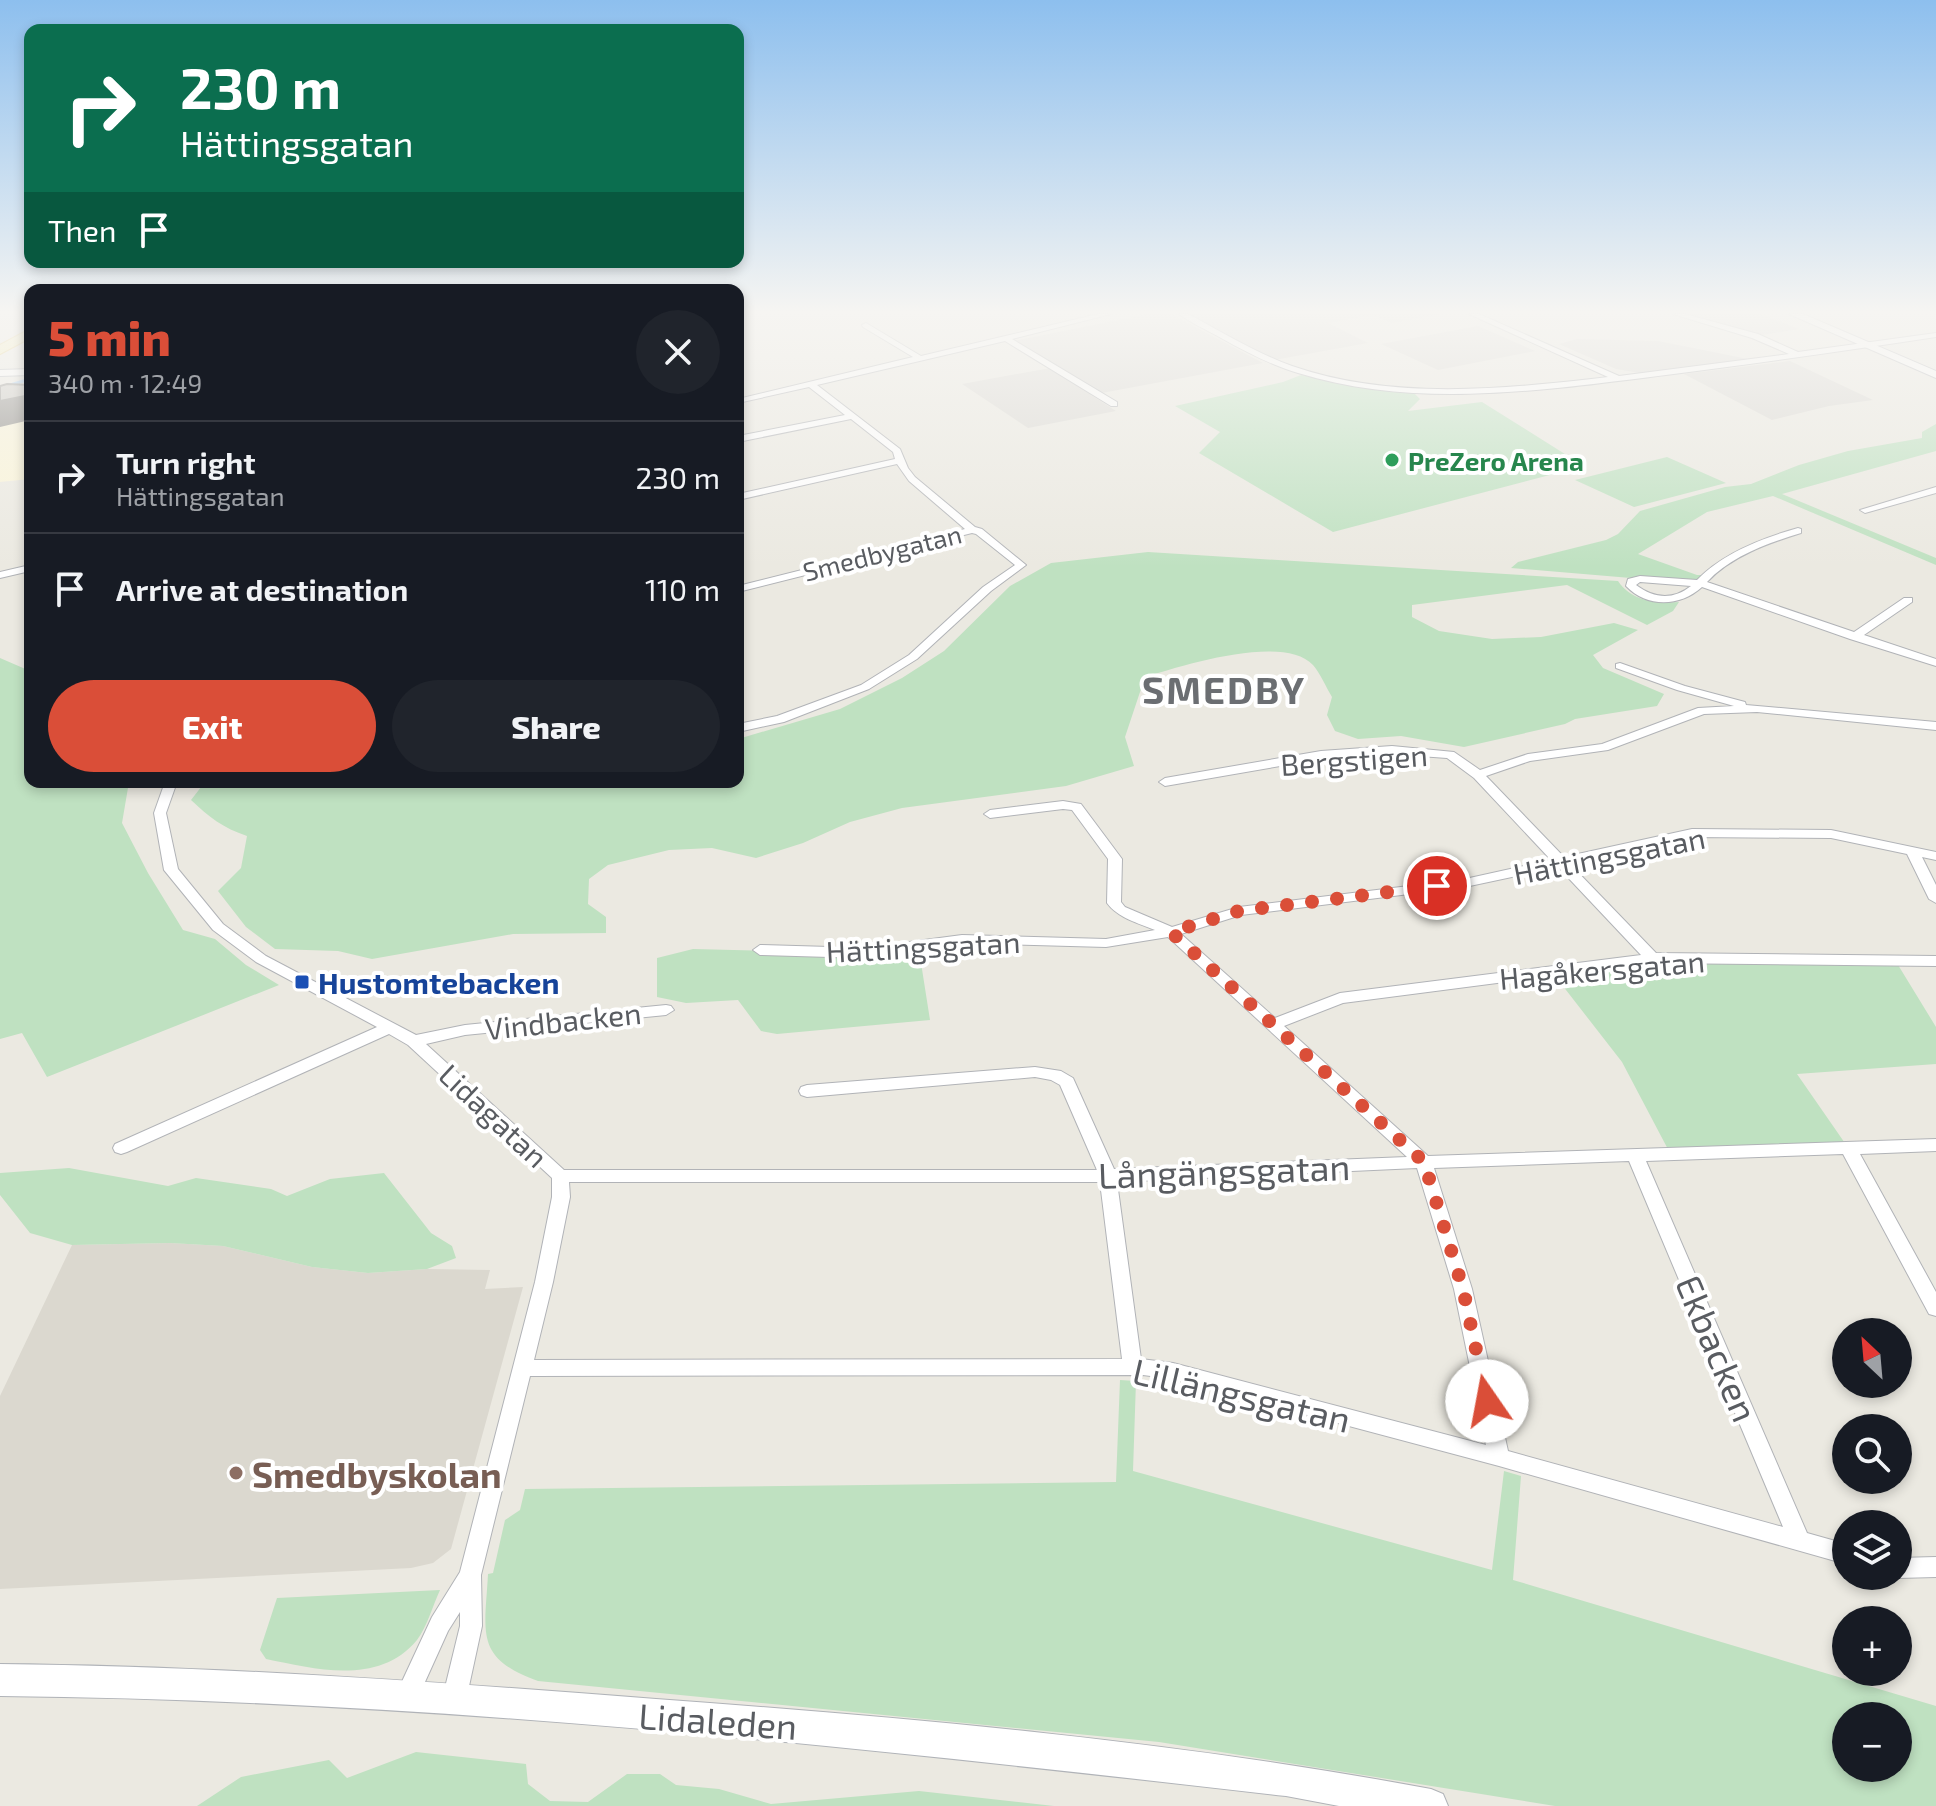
<!DOCTYPE html>
<html lang="en">
<head>
<meta charset="utf-8">
<style>
  body { margin:0; font-family:"Exo 2",sans-serif; background:#20242c; color:#f1f3f6; height:100vh; display:flex; flex-direction:column; font-size:30px; white-space:nowrap }
  * { box-sizing:border-box; margin:0 }
  p { font-size:26px; color:#9ea1a6 }
  .icon { flex:none; width:44px; height:44px; fill:none; stroke:currentColor; stroke-width:2; stroke-linecap:round; stroke-linejoin:round }
  .map { position:relative; flex:1; overflow:hidden }
  .sheet { position:absolute; left:24px; top:284px; width:720px; height:504px; display:flex; flex-direction:column; background:#171b24; border-radius:16px; box-shadow:0 4px 12px #0003 }
  .sheet>* { flex:none }
  .hud { position:absolute; left:24px; top:24px; width:720px; height:244px; border-radius:16px; box-shadow:0 4px 12px #0003; background:#0b6e4f; color:#fff; overflow:hidden }
  .needle { width:52px; rotate:334deg }
  .tools { position:absolute; left:1832px; top:1318px; display:grid; gap:16px }
  .tools a { display:grid; place-items:center; width:80px; height:80px; border-radius:50%; background:#171b24; box-shadow:0 4px 12px #0003; font-size:40px }
  .pin { position:absolute; display:grid; place-items:center; width:68px; height:68px; color:#fff; margin:-34px; border:4px solid #fff; border-radius:50%; box-shadow:0 2px 8px #0007 }
  .me { position:absolute; width:88px; margin:-44px; rotate:348deg; stroke-linejoin:round; filter:drop-shadow(0 0 6px #0008) }
  .turn { display:flex; align-items:center; gap:28px; height:168px; padding:0 24px; font-size:36px }
  .turn .icon { width:104px; height:104px; stroke-width:2.5 }
  .turn b { display:block; font-size:56px; line-height:68px }
  .then { display:flex; align-items:center; height:76px; padding:0 24px; background:#0003; gap:16px; font-size:30px }
  .round { display:grid; place-items:center; flex:none; width:84px; height:84px; border-radius:42px; background:#20242c }
  .head { display:flex; align-items:center; justify-content:space-between; height:136px; padding:0 24px }
  h1 { font-size:48px; font-weight:800; line-height:60px; color:#da4e38 }
  .action { display:flex; gap:16px; margin-top:auto; padding:16px 24px }
  .action a { flex:1; height:92px; border-radius:48px; background:#da4e38; color:#fff; font-size:32px; font-weight:800; line-height:92px; text-align:center }
  .action a+a { background:#20242c; color:#f1f3f6 }
  ul { padding:0; list-style:none }
  li { display:flex; align-items:center; gap:24px; height:112px; padding:0 24px; border-top:2px solid #363941 }
  li div { flex:1 }
  li b { display:block; font-size:30px }
  li em { font-style:normal }
  .map>svg:first-child { display:block }
  .commercial { fill:#faf4d7 }
  .industrial { fill:#dad8d3 }
  .education { fill:#dbd8cf }
  .green { fill:#bfe1c1; fill-rule:evenodd }
  .lines { fill:none; stroke-linecap:round; stroke-linejoin:round }
  .stream { stroke:#a5cff7; stroke-width:3 }
  .street-casing { stroke:#b1b3b7; stroke-width:2 }
  .secondary-casing { stroke:#b0b3b8; stroke-width:2 }
  .primary-casing { stroke:#e5c760; stroke-width:2 }
  .street { fill:#fff; fill-rule:evenodd }
  .secondary { fill:#fff; fill-rule:evenodd }
  .primary { fill:#f8f0a9; fill-rule:evenodd }
  .shaded-wall { fill:#8b8985 }
  .building { fill:#c6c4be; stroke:#8b8985; stroke-width:2 }
  .route { stroke:#da4e38; stroke-width:14; stroke-dasharray:0 25.2 }
  .leisure-dot { fill:#2e9e5b; stroke:#fff; stroke-width:3 }
  .transit-dot { fill:#1a4fb4; stroke:#fff; stroke-width:3 }
  .education-dot { fill:#8d6e63; stroke:#fff; stroke-width:3 }
  .labels { text-anchor:middle; dominant-baseline:central; stroke-width:8; stroke-linejoin:round; paint-order:stroke }
  .far-leisure-label { font-size:26px; font-weight:bold; fill:#27864d; stroke:#fff; text-anchor:start }
  .far-street-label { font-size:26px; fill:#595c61; stroke:#fff }
  .street-label { font-size:30px; fill:#595c61; stroke:#fff }
  .transit-label { font-size:30px; font-weight:bold; fill:#164399; stroke:#fff; text-anchor:start }
  .near-street-label { font-size:36px; fill:#595c61; stroke:#fff }
  .near-education-label { font-size:36px; font-weight:bold; fill:#785e54; stroke:#fff; text-anchor:start }
  .district-label { font-size:38px; font-weight:bold; letter-spacing:2px; fill:#6b6e72; stroke:#fff }
</style>
</head>
<body>
<div class="map">
<svg width="1936" height="1806" viewBox="0 0 1936 1806">
  <rect width="100%" height="100%" fill="#ebe9e1"/>
  <!-- commercial -->
  <path class="commercial" d="M 30,385 L 30,479 L 0,482 L 0,393 Z"/>
  <!-- industrial -->
  <path class="industrial" d="M 1148,314 L 1171,314 L 1263,363 L 1091,395 L 1116,411 L 1028,428 L 962,384 L 1056,367 L 1014,341 Z
    M 1189,314 L 1440,314 L 1392,323 L 1373,315 L 1328,323 L 1368,343 L 1274,360 Z
    M 1684,314 L 1761,314 L 1799,329 L 1762,335 Z
    M 1478,326 L 1535,351 L 1438,370 L 1381,344 Z
    M 1577,339 L 1658,341 L 1748,359 L 1640,373 L 1616,369 L 1559,344 Z
    M 1790,361 L 1873,400 L 1829,406 L 1772,420 L 1684,374 Z"/>
  <!-- education -->
  <path class="education" d="M 170,1243 L 223,1246 L 312,1267 L 368,1273 L 427,1269 L 490,1270 L 485,1289 L 523,1287 L 451,1549 L 433,1563 L 411,1568 L 0,1589 L 0,1396 L 72,1245 Z"/>
  <!-- green -->
  <path class="green" d="M 1301,375 L 1414,393 L 1420,399 L 1408,411 L 1482,402 L 1584,466 L 1333,532 L 1199,453 L 1220,432 L 1175,406 L 1283,382 Z
    M 1936,424 L 1936,451 L 1782,494 L 1936,558 L 1936,565 L 1773,496 L 1707,512 L 1638,554 L 1697,575 L 1708,575 L 1702,584 L 1511,568 L 1518,562 L 1606,540 L 1618,534 L 1640,511 L 1725,487 L 1751,484 L 1799,465 L 1848,451 L 1922,438 L 1922,432 Z
    M 1667,457 L 1726,483 L 1634,507 L 1575,480 Z
    M 1148,552 L 1618,581 C 1632,602 1656,603 1679,602 L 1673,611 L 1647,625 L 1567,585 L 1412,605 L 1412,617 L 1439,631 L 1492,639 L 1541,637 L 1614,623 L 1638,630 L 1593,655 L 1603,668 L 1664,694 L 1657,706 L 1575,719 L 1565,724 L 1464,747 L 1401,736 L 1358,739 L 1335,731 L 1327,715 L 1332,697 C 1326,687 1320,673 1313,665 C 1284,633 1180,666 1145,677 L 1125,737 L 1134,766 L 1066,786 L 902,808 L 850,822 L 803,843 L 756,858 L 712,848 L 669,850 L 608,865 L 589,879 L 588,904 L 606,917 L 606,933 L 513,934 L 372,959 L 338,951 L 275,949 L 246,927 L 218,891 L 241,868 L 247,836 C 223,828 209,817 191,800 L 205,782 L 738,782 L 738,739 L 840,709 L 902,678 L 944,651 L 1010,586 L 1051,563 Z
    M 0,658 L 30,671 L 30,782 L 129,782 L 122,823 L 148,873 L 183,930 L 215,939 L 246,965 L 279,985 L 47,1077 L 22,1033 L 0,1039 Z
    M 693,949 L 780,951 L 842,957 L 919,950 L 930,1020 L 777,1034 L 761,1031 L 738,1000 L 686,1003 L 657,997 L 657,958 Z
    M 1652,958 L 1895,960 L 1936,1027 L 1936,1064 L 1797,1074 L 1849,1149 L 1671,1155 L 1622,1062 L 1552,972 Z
    M 69,1168 L 168,1186 L 196,1178 L 271,1189 L 287,1196 L 330,1179 L 384,1173 L 431,1233 L 452,1246 L 456,1258 L 427,1269 L 368,1273 L 312,1267 L 223,1246 L 170,1243 L 72,1245 L 30,1233 L 0,1195 L 0,1173 Z
    M 1120,1380 L 1136,1381 L 1133,1471 L 1492,1570 L 1504,1471 L 1521,1476 L 1513,1580 L 1936,1706 L 1936,1806 L 1555,1806 L 1159,1742 L 538,1681 C 474,1658 485,1633 488,1574 L 493,1573 L 505,1520 L 520,1510 L 525,1489 L 1116,1482 ZM 1846,1716 L 1898,1716 L 1898,1768 L 1846,1768 Z
    M 440,1590 C 433,1605 427,1627 417,1640 C 379,1686 315,1669 266,1659 L 260,1650 L 277,1598 Z
    M 416,1752 L 526,1764 L 528,1784 L 550,1801 L 588,1802 L 627,1774 L 660,1774 L 676,1785 L 719,1789 L 771,1804 L 919,1791 L 1054,1806 L 197,1806 L 241,1777 L 329,1760 L 347,1778 Z"/>
  <g class="lines">
    <!-- stream -->
    <path class="stream" d="M 0,388 L 30,379"/>
    <!-- street casing -->
    <g class="street-casing">
      <path id="street" d="M 1098,314 L 1111,314 L 1012,339 L 1117,402 L 1117,406 L 1111,406 L 1005,341 L 817,385 L 900,449 L 908,468 L 915,477 L 975,527 L 982,529 L 1026,565 L 991,591 L 917,659 L 869,689 L 784,722 L 738,732 L 738,724 L 777,716 L 861,685 L 909,655 L 983,587 L 1015,565 L 976,534 L 972,533 L 738,592 L 738,586 L 965,529 L 909,481 L 897,464 L 738,500 L 738,494 L 895,459 L 893,452 L 851,419 L 738,442 L 738,436 L 845,415 L 809,387 L 738,403 L 738,399 L 913,357 L 863,327 L 862,325 L 866,323 L 921,356 Z
        M 1179,314 L 1188,314 C 1222,332 1256,353 1292,366 C 1393,401 1505,389 1608,377 L 1469,314 L 1479,314 L 1619,376 L 1789,354 L 1752,338 L 1673,314 L 1685,314 L 1758,334 L 1798,352 L 1936,333 L 1936,337 C 1845,351 1757,363 1666,375 C 1545,390 1417,410 1298,373 C 1271,365 1246,352 1221,338 C 1207,330 1191,323 1179,314 Z
        M 1936,487 L 1936,493 L 1865,513 L 1860,510 Z
        M 1798,528 L 1801,529 L 1801,533 C 1769,543 1731,556 1707,582 L 1854,632 L 1904,598 L 1912,598 L 1912,602 L 1864,635 L 1936,659 L 1936,666 L 1850,639 L 1702,587 C 1680,607 1647,608 1626,586 L 1628,579 L 1640,576 L 1697,580 C 1723,553 1762,538 1798,528 ZM 1640,582 L 1691,586 C 1673,600 1655,599 1636,585 Z
        M 30,565 L 30,571 L 0,578 L 0,572 Z
        M 1620,663 L 1685,686 L 1745,702 L 1746,705 L 1936,722 L 1936,730 L 1757,712 L 1704,714 L 1608,750 L 1530,761 L 1486,776 L 1564,857 L 1692,829 L 1831,830 L 1936,852 L 1936,860 L 1922,857 L 1936,885 L 1936,903 L 1929,899 L 1907,854 L 1831,838 L 1692,837 L 1570,864 L 1656,953 L 1936,956 L 1936,966 L 1652,963 L 1343,1003 L 1284,1026 L 1428,1156 L 1936,1139 L 1936,1151 L 1860,1154 L 1936,1292 L 1936,1316 L 1929,1314 L 1843,1154 L 1646,1161 L 1807,1533 L 1846,1544 L 1846,1564 L 1499,1466 L 1173,1379 L 1143,1375 L 530,1376 L 481,1575 L 482,1626 L 466,1700 L 462,1708 L 454,1711 L 446,1708 L 442,1700 L 460,1626 L 460,1612 L 448,1631 L 415,1704 L 407,1707 L 399,1704 L 396,1696 L 399,1688 L 432,1617 L 460,1572 L 535,1282 L 552,1197 L 552,1178 L 408,1045 L 389,1034 L 127,1152 L 121,1154 L 115,1152 L 113,1148 L 115,1144 L 377,1027 L 256,962 L 213,930 L 164,870 L 154,813 L 165,782 L 177,782 L 166,813 L 178,869 L 223,924 L 266,956 L 416,1035 L 465,1025 L 666,1005 L 671,1006 L 674,1010 L 666,1015 L 465,1035 L 426,1044 L 564,1170 L 1097,1170 L 1060,1085 L 1051,1080 L 1035,1077 L 807,1097 L 801,1095 L 799,1091 L 801,1087 L 807,1085 L 1035,1067 L 1061,1071 L 1073,1078 L 1114,1169 L 1407,1157 L 1168,937 L 1106,947 L 962,943 L 864,958 L 760,955 L 753,950 L 760,945 L 864,948 L 962,935 L 1106,939 L 1155,930 C 1138,923 1118,918 1107,903 L 1108,859 L 1072,810 L 1063,809 L 990,818 L 984,814 L 990,810 L 1063,801 L 1081,804 L 1122,859 L 1121,902 L 1125,907 L 1172,927 L 1239,907 L 1465,879 L 1551,860 L 1474,778 L 1447,758 L 1392,754 L 1321,759 L 1165,786 L 1159,782 L 1165,778 L 1321,751 L 1392,746 L 1454,752 L 1480,770 L 1528,754 L 1602,744 L 1698,708 L 1734,706 L 1677,690 L 1616,668 L 1616,664 ZM 1558,867 L 1641,955 L 1340,993 L 1275,1018 L 1181,934 L 1241,915 L 1465,887 ZM 1629,1161 L 1783,1527 L 1508,1451 L 1472,1289 L 1434,1168 ZM 1417,1168 L 1454,1289 L 1486,1445 L 1173,1363 L 1141,1359 L 1117,1182 ZM 569,1182 L 1100,1182 L 1122,1359 L 534,1360 L 553,1282 L 570,1197 Z
        M 1936,1557 L 1936,1577 L 1898,1578 L 1893,1576 L 1898,1576 L 1898,1558 Z"/>
    </g>
    <!-- secondary casing -->
    <g class="secondary-casing">
      <path id="secondary" d="M 1789,314 L 1803,314 L 1936,371 L 1936,378 Z
        M 30,369 L 30,375 L 0,376 L 0,370 Z
        M 0,1664 C 219,1666 438,1682 656,1699 C 916,1718 1175,1741 1431,1789 L 1443,1794 L 1448,1806 L 1339,1806 L 1286,1796 C 859,1747 430,1700 0,1696 Z"/>
    </g>
    <!-- primary casing -->
    <g class="primary-casing">
      <path id="primary" d="M 30,329 L 30,338 L 0,354 L 0,345 Z"/>
    </g>
    <!-- street -->
    <use href="#street" class="street"/>
    <!-- secondary -->
    <use href="#secondary" class="secondary"/>
    <!-- primary -->
    <use href="#primary" class="primary"/>
  </g>
  <!-- shaded-wall -->
  <path class="shaded-wall" d="M 30,395 L 30,420 L 0,427 L 0,401 Z"/>
  <!-- building -->
  <path class="building" d="M 7,384 L 30,385 L 30,395 L 0,401 L 0,386 Z"/>
  <!-- sky -->
  <linearGradient id="sky" x2="0" y2="1"><stop stop-color="#8dbfee"/><stop offset="0.55" stop-color="#f6f5f2"/><stop offset="1" stop-color="#f6f5f2" stop-opacity="0"/></linearGradient>
  <rect width="1936" height="567" fill="url(#sky)"/>
  <g class="lines">
    <!-- route -->
    <path class="route" d="M 1437,886 L 1239,911 L 1171,932 L 1424,1162 L 1463,1289 L 1487,1401"/>
  </g>
  <!-- markers -->
  <circle class="leisure-dot" cx="1392" cy="460" r="8"/>
  <rect class="transit-dot" x="294" y="974" width="16" height="16" rx="4"/>
  <circle class="education-dot" cx="236" cy="1473" r="8"/>
  <g class="labels">
    <!-- far-leisure labels -->
    <g class="far-leisure-label">
      <text x="1408" y="460">PreZero Arena</text>
    </g>
    <!-- far-street labels -->
    <g class="far-street-label">
      <text transform="translate(882 552) rotate(-14)">Smedbygatan</text>
    </g>
    <!-- street labels -->
    <g class="street-label">
      <text transform="translate(1354 759) rotate(-4)">Bergstigen</text>
      <text transform="translate(1609 855) rotate(-11)">Hättingsgatan</text>
      <text transform="translate(923 946) rotate(-3)">Hättingsgatan</text>
      <text transform="translate(1602 969) rotate(-5)">Hagåkersgatan</text>
      <text transform="translate(563 1020) rotate(-6)">Vindbacken</text>
      <text transform="translate(494 1115) rotate(43)">Lidagatan</text>
    </g>
    <!-- transit labels -->
    <g class="transit-label">
      <text x="318" y="982">Hustomtebacken</text>
    </g>
    <!-- near-street labels -->
    <g class="near-street-label">
      <text transform="translate(1224 1170) rotate(-2)">Långängsgatan</text>
      <text transform="translate(1718 1348) rotate(67)">Ekbacken</text>
      <text transform="translate(1242 1394) rotate(13)">Lillängsgatan</text>
      <text transform="translate(718 1720) rotate(4)">Lidaleden</text>
    </g>
    <!-- near-education labels -->
    <g class="near-education-label">
      <text x="252" y="1473">Smedbyskolan</text>
    </g>
    <!-- district labels -->
    <g class="district-label">
      <text x="1224" y="689">SMEDBY</text>
    </g>
  </g>
</svg>
<div class="tools">
<a><svg class="needle" viewBox="-14 -14 28 28"><path d="M0-13l5 13h-10z" fill="#e53935"/><path d="M0 13l5-13h-10z" fill="#9ea1a6"/></svg></a>
<a><svg class="icon" aria-label="search" viewBox="0 0 24 24"><circle cx="10" cy="10" r="6"/><path d="M15 15l6 6"/></svg></a>
<a><svg class="icon" aria-label="layers" viewBox="0 0 24 24"><path d="M12 4l9 5-9 5-9-5zM3 14l9 5 9-5"/></svg></a>
<a>+</a>
<a>−</a>
</div>
<div class="pin" style="left:1437px;top:886px;background:#d93025"><svg class="icon" aria-label="arrive" viewBox="0 0 24 24"><path d="M6 21V4h12l-3 4 3 4H6"/></svg></div>
<svg class="me" style="left:1487px;top:1401px" viewBox="-20 -20 40 40"><circle r="19" fill="#fff"/><path d="M0-13L10 11 0 6-10 11z" fill="#da4e38"/></svg>
<div class="hud">
<div class="turn"><svg class="icon" aria-label="right" viewBox="0 0 24 24"><path d="M7 20v-9h11M14 6l5 5-5 5"/></svg><div><b>230 m</b>Hättingsgatan</div></div>
<div class="then">Then<svg class="icon" aria-label="arrive" viewBox="0 0 24 24"><path d="M6 21V4h12l-3 4 3 4H6"/></svg></div>
</div>
<section class="sheet">
<div class="head"><div><h1>5 min</h1><p>340 m · 12:49</p></div><a class="round"><svg class="icon" aria-label="close" viewBox="0 0 24 24"><path d="M6 6l12 12M18 6L6 18"/></svg></a></div>
<ul>
<li><svg class="icon" aria-label="right" viewBox="0 0 24 24"><path d="M7 20v-9h11M14 6l5 5-5 5"/></svg><div><b>Turn right</b><p>Hättingsgatan</p></div><em>230 m</em></li>
<li><svg class="icon" aria-label="arrive" viewBox="0 0 24 24"><path d="M6 21V4h12l-3 4 3 4H6"/></svg><div><b>Arrive at destination</b></div><em>110 m</em></li>
</ul>
<div class="action"><a>Exit</a><a>Share</a></div>
</section>
</div>
</body>
</html>
